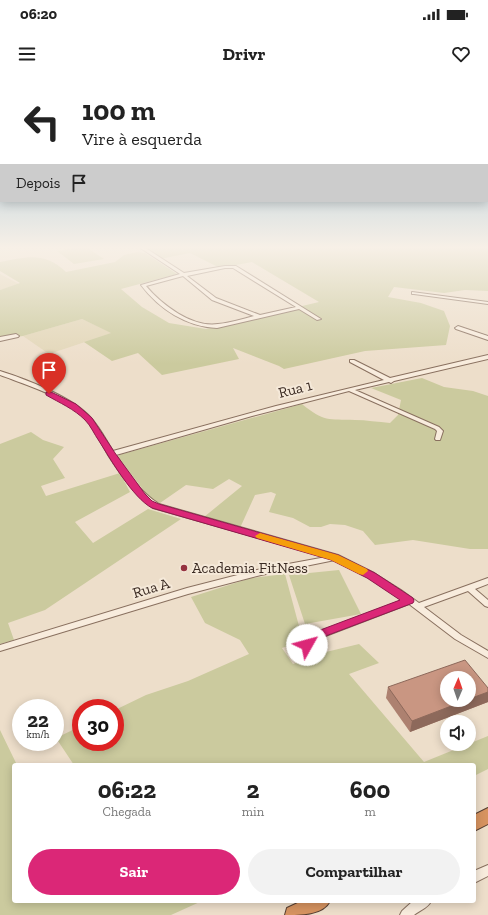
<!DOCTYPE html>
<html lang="pt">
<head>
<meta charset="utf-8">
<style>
  body { margin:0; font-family:"Zilla Slab",serif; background:#f2f2f2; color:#222; height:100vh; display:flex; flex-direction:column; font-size:15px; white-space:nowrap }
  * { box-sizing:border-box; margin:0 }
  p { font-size:13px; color:#767676 }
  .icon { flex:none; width:22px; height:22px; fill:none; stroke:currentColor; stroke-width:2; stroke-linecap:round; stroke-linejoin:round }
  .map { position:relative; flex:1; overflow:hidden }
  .details { position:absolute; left:12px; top:683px; width:464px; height:140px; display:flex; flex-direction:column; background:#fff; border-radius:4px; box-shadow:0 2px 10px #0003 }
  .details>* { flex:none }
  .banner { position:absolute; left:0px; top:0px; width:488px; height:122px; box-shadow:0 2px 10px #0003; background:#fff; color:#222; overflow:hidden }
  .needle { width:26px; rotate:2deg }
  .tools { position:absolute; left:440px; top:591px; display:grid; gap:8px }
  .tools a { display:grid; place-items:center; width:36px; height:36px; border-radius:50%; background:#fff; box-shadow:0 2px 10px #0003; font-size:20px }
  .speed { position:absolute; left:12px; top:619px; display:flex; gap:8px; font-size:20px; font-weight:700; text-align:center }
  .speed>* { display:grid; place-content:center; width:52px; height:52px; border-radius:50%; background:#fff; box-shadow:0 2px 10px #0003; line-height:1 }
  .speed small { font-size:10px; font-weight:400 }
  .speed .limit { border:6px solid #d22; background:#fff; color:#111 }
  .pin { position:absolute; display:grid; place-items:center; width:34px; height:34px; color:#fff; margin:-41px -17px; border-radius:50% 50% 50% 0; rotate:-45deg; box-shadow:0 0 4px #0007 }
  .pin .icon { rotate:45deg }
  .me { position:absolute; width:44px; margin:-22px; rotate:52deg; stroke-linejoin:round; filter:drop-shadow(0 0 3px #0008) }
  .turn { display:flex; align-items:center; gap:14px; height:84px; padding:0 16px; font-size:18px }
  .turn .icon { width:52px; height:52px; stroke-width:2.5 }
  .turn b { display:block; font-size:28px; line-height:34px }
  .then { display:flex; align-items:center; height:38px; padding:0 16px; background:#0003; gap:8px; font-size:15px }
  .eta { display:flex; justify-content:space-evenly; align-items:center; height:68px; text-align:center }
  .eta b { font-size:24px; font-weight:700; line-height:28px }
  .primary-button { display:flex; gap:8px; margin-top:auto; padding:8px 16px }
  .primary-button a { flex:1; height:46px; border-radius:24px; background:#db2777; color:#fff; font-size:16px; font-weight:700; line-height:46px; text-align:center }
  .primary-button a+a { background:#f2f2f2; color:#222 }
  .status { display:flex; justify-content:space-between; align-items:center; height:28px; padding:0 20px; background:#fff; direction:ltr }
  .status svg { height:11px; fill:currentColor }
  header { display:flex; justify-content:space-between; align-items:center; height:52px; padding:0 16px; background:#fff; font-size:18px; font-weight:700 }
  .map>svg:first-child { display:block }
  .farmland { fill:#e2d6b7 }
  .green { fill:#cbca9e }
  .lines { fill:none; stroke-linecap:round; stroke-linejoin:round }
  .minor-casing { stroke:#89705f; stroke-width:2 }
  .highway-casing { stroke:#573f32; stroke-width:2 }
  .minor { fill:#f8ecdd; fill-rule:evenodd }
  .highway { fill:#d69360; fill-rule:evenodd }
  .wall { fill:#ad8170 }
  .shaded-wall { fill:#8d695b }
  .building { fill:#c99682; stroke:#8d695b }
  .route { fill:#db2777; stroke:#8e194d }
  .slow { fill:#f59e0b }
  .poi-dot { fill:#95323f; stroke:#f5e9d9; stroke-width:1.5 }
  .labels { text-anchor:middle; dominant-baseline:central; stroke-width:4; stroke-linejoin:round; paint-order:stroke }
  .street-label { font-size:15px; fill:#3a2a22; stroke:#f5e9d9 }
  .poi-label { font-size:15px; fill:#3a2a22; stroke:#f5e9d9; text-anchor:start }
</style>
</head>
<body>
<div class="status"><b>06:20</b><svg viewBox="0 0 49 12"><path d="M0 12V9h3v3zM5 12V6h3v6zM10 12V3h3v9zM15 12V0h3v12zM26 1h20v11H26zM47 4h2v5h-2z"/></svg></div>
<header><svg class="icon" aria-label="menu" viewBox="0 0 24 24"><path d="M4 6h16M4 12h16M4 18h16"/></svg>Drivr<svg class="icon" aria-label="heart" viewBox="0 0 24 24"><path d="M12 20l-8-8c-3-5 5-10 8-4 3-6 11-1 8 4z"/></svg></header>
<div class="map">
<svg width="488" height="835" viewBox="0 0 488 835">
  <rect width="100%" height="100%" fill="#eddeca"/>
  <!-- farmland -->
  <path class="farmland" d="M 0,194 L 19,204 L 0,210 Z
    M 82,239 L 112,253 L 49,274 L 23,256 Z"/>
  <!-- green -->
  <path class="green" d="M 81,167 L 86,167 L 104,179 L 74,184 L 57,171 Z
    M 141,167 L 488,167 L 488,211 L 465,210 L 444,213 L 394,207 L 388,217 L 421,223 L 444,231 L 450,246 L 446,265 L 365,271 L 284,289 L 279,286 L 233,268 L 239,279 L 162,295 L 138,273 L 112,281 L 84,262 L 111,253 L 82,239 L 23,256 L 0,259 L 0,210 L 20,203 L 0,191 L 0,182 C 26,177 45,171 66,192 L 115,182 L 124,175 L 137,172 L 145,173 L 177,194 L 121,209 L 142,227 L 169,243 L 206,249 L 319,222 L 252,182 L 220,188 L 190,173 L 160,179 Z
    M 422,298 L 444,307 L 473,311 L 488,316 L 488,469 L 470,469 L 413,460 L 375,465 L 363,451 L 345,445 L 330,444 L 321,447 L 310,447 L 293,438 L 269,432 L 276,414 L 271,412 L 255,415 L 240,448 L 204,437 L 242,406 L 229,399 L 213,409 L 186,405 L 160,423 L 151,420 L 118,377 L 119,375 L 302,324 C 324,342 328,339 355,340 C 366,340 378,342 390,343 L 398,335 L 401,320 L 371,308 Z
    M 31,352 L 43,360 L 64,367 L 53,379 L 65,398 L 41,406 L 46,416 L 120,393 L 130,412 L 75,442 L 93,463 L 148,429 L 181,439 L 45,530 L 8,543 L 14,560 L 0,564 L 0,364 Z
    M 339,490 L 361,534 L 305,544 L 289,495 Z
    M 285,494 L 303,561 L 282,568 L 293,584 L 326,572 L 359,564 L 379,583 L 349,594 L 424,682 L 488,656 L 488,689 L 474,696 L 474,685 L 74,685 L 56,658 L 81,646 L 81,662 L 115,662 L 115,630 L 146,615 L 188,601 L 249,574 L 240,560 L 205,543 L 191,517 L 251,498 Z
    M 0,650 L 17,685 L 14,685 L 14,821 L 202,821 L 171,835 L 0,835 Z"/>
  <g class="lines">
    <!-- minor casing -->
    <g class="minor-casing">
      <path id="minor" d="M 139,167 L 144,167 L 184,193 L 225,186 L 236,186 L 321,239 L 317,240 L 299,229 L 217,248 C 187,247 159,229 141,205 L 180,194 ZM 225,188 L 233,188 L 296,227 L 260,235 L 216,218 L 187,196 ZM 183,196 L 212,220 L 254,236 C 242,239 230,243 218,244 C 192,248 161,224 146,206 Z
        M 412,212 L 488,222 L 488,224 L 414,214 L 412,214 Z
        M 458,246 L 488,256 L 488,260 L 456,249 L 455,248 Z
        M 16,254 L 19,256 L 18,257 L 0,261 L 0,257 Z
        M 488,275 L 488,279 L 394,301 L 391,303 L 389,302 L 355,310 L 439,347 L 443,351 L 440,360 L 436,360 L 435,359 L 437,351 L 435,349 L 349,311 L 252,336 L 116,375 C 128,394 140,412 159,424 L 338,475 L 374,493 L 401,510 L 419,523 L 488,498 L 488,504 L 475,509 L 488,520 L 488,527 L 485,526 L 468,511 L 424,527 L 461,555 L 488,571 L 488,578 L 455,559 L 409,524 L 323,557 L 324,564 L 322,569 L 313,572 L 306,570 L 303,560 L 304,558 L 403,520 L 368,497 L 335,480 L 261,495 L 188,514 L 0,571 L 0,565 L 187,508 L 261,489 L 326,477 L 153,428 C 134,414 120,394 108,375 C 102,364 95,350 86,339 C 64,316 29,306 0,295 L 0,291 C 26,299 74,318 91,338 C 100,348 106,360 113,371 L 276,326 L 384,300 L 350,282 L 350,280 L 354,280 L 390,298 ZM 315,560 L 315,565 L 313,566 L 312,561 Z
        M 488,785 L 488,796 L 474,803 L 474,791 Z
        M 413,821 L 431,821 C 428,828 420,830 414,835 L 400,835 L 402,831 Z"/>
    </g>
    <!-- highway casing -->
    <g class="highway-casing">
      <path id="highway" d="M 488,728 L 488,744 L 474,751 L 474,735 Z
        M 302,821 L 330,821 C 323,835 301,835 285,835 L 287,828 Z"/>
    </g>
    <!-- minor -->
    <use href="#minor" class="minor"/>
    <!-- highway -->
    <use href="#highway" class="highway"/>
  </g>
  <!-- wall -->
  <path class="wall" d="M 388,607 L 488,608 L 488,622 L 410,652 L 386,618 Z"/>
  <!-- shaded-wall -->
  <path class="shaded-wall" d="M 488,612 L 488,622 L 410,652 L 412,641 L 467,620 L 469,620 L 469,619 Z"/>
  <!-- building -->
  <path class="building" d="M 465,580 L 488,608 L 488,612 L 469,619 L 469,598 L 447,598 L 447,620 L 467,620 L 412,641 L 388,607 Z"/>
  <!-- sky -->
  <linearGradient id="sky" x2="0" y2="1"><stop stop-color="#8fbad5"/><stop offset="0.59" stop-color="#f7f0e7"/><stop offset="1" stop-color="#f7f0e7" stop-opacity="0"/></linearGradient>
  <rect width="488" height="284" fill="url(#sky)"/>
  <!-- route -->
  <path class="route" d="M 46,312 L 51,312 L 76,324 L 92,338 L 115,373 L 145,414 L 152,421 L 159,424 L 338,475 L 375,493 L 413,518 L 414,521 L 413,523 L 315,560 L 312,562 L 311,568 L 307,569 L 303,568 L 301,560 L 307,555 L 400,520 L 367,498 L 331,480 L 152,428 C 133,418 111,380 99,361 C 94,354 91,346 85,340 C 74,329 60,323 46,315 Z"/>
  <!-- slow -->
  <path class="slow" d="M 260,453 L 338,475 L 367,489 L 368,491 L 363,495 L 359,494 L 331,480 L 257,458 L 255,456 Z"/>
  <!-- markers -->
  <circle class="poi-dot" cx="184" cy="488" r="4"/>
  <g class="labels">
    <!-- street labels -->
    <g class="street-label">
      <text transform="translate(295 309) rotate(-14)">Rua 1</text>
      <text transform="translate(151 508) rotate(-17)">Rua A</text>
    </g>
    <!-- poi labels -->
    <g class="poi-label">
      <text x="192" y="488">Academia FitNess</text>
    </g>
  </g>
</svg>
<div class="tools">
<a><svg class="needle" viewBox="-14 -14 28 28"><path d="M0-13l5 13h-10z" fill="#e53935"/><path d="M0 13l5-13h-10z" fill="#767676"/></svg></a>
<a><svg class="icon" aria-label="sound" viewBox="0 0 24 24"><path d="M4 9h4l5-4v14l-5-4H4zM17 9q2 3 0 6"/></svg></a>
</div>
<div class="speed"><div>22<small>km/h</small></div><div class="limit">30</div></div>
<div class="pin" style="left:49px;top:314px;background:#d93025"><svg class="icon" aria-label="arrive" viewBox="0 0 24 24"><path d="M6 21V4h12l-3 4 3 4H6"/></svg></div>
<svg class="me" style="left:307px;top:565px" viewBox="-20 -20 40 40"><circle r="19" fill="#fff"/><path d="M0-13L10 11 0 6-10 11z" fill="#db2777"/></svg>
<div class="banner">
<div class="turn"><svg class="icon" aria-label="left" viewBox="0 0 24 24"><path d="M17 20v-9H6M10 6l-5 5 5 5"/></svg><div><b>100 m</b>Vire à esquerda</div></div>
<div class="then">Depois<svg class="icon" aria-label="arrive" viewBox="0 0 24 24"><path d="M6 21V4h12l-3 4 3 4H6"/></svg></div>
</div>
<section class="details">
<div class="eta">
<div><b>06:22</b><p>Chegada</p></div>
<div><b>2</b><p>min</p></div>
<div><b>600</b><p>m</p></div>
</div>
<div class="primary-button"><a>Sair</a><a>Compartilhar</a></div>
</section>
</div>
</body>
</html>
